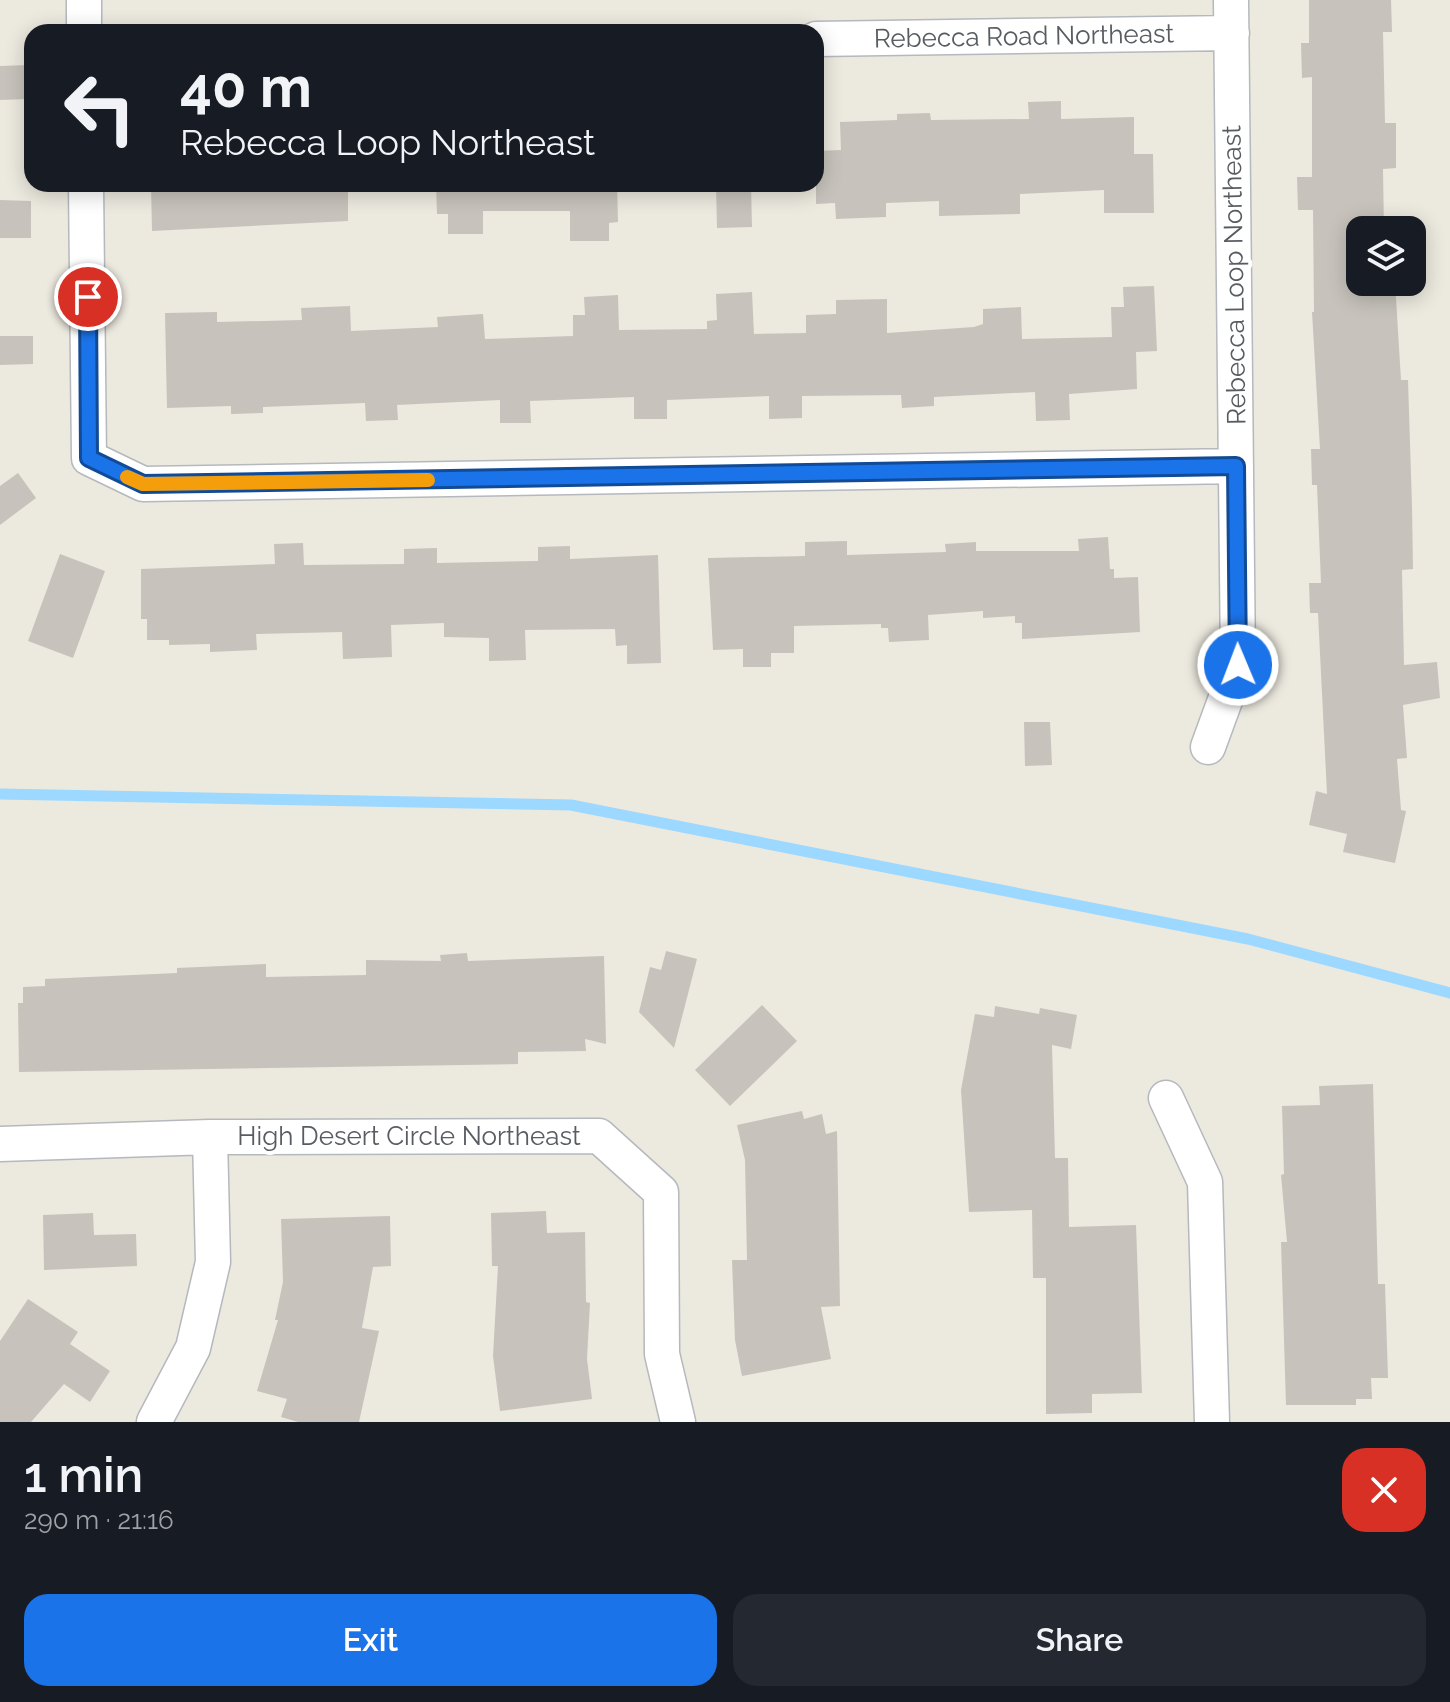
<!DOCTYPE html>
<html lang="en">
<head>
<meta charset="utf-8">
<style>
  body { margin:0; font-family:Raleway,sans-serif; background:#242831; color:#f1f3f6; height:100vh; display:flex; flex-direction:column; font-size:30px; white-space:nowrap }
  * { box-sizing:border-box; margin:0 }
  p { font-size:26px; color:#9ea1a6 }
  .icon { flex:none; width:44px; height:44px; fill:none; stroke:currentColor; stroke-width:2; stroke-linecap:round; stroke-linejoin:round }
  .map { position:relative; height:1422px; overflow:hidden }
  .details { display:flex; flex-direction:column; background:#171b24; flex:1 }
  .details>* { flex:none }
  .hud { position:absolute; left:24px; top:24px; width:800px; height:168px; border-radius:24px; box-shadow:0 4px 20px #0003; background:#171b24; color:#f1f3f6; overflow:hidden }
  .tools { position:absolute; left:1346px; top:216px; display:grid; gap:16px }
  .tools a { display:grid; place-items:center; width:80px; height:80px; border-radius:16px; background:#171b24; box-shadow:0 4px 20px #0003; font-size:40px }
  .pin { position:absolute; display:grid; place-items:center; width:68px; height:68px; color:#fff; margin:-34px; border:4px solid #fff; border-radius:50%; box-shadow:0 2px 8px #0007 }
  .me { position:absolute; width:88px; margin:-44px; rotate:359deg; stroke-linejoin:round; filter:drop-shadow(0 0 6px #0008) }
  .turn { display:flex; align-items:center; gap:28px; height:168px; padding:0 24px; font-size:36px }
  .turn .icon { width:104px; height:104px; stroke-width:2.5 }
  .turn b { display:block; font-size:56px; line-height:68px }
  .round { display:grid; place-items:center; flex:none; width:84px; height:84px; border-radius:24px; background:#242831 }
  .overview { display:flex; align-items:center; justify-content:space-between; height:136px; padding:0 24px }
  h1 { font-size:48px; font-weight:600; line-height:60px }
  .cta { display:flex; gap:16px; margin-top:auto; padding:16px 24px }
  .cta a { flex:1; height:92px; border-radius:24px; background:#1a73e8; color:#fff; font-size:32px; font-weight:600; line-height:92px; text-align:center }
  .cta a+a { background:#242831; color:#f1f3f6 }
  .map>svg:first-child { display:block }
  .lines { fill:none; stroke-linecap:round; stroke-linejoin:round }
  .stream { stroke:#9cd8ff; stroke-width:11 }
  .building { fill:#c7c3bc }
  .street-casing { stroke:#b5b8bd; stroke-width:37 }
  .street { stroke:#fff; stroke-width:34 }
  .route-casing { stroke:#114b97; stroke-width:20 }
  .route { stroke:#1a73e8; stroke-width:14 }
  .slow { stroke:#f59e0b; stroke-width:14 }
  .labels { text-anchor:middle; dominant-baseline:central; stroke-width:8; stroke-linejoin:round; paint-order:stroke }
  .street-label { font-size:26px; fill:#585c61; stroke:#fff }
</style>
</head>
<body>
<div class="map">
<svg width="1450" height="1422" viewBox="0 0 1450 1422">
  <rect width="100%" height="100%" fill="#ece9df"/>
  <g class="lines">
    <!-- stream -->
    <path class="stream" d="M 0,794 L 571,805 L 1248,939 L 1450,993"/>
  </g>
  <!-- building -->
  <path class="building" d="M 1309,0 L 1391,0 L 1392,32 L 1383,32 L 1385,123 L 1396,123 L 1396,168 L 1383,169 L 1384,230 L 1360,230 L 1360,282 L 1395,282 L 1401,380 L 1408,380 L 1412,506 L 1413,569 L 1402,570 L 1404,665 L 1437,662 L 1440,698 L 1403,705 L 1407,758 L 1397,759 L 1401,810 L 1406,811 L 1395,863 L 1343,852 L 1347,834 L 1309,825 L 1316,791 L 1327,794 L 1318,613 L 1310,613 L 1309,583 L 1321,583 L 1317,485 L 1312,485 L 1311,449 L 1320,449 L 1312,312 L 1314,312 L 1313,210 L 1298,210 L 1297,177 L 1312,177 L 1312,77 L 1302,78 L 1301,43 L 1309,43 Z
    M 28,65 L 29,99 L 0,100 L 0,66 Z
    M 1061,101 L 1061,119 L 1134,117 L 1134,154 L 1153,154 L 1154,213 L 1104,213 L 1104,190 L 1020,194 L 1020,214 L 939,216 L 939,201 L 886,203 L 886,217 L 836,219 L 835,203 L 816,204 L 816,151 L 841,150 L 840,122 L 897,120 L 897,114 L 930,113 L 931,120 L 1029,119 L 1028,102 Z
    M 151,184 L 348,184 L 348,221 L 152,231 Z
    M 436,184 L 617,184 L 618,222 L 609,223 L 609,241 L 570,241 L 570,211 L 483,211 L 483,234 L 448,234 L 448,214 L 437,214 Z
    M 716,184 L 751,184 L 752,227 L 717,228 Z
    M 0,200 L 31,201 L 31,238 L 0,238 Z
    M 1154,286 L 1157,351 L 1136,352 L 1137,389 L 1069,394 L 1070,420 L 1036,421 L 1035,392 L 934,397 L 934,406 L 902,408 L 901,395 L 802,396 L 802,418 L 769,419 L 769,396 L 667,400 L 667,419 L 634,419 L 634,397 L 530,401 L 531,423 L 500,423 L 500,400 L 397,405 L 398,420 L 366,421 L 365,403 L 263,407 L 263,413 L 231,414 L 231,406 L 167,408 L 165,313 L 217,312 L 217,322 L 302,320 L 301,308 L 350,306 L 351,331 L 438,327 L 437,317 L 483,314 L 485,339 L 573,336 L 573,315 L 585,315 L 584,297 L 618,295 L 619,330 L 707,329 L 707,321 L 717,320 L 716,294 L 752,292 L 754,334 L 806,333 L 806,315 L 836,314 L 836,300 L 887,299 L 887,333 L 974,327 L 983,324 L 983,309 L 1021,307 L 1022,339 L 1112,337 L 1111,307 L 1124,307 L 1123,287 Z
    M 0,336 L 33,336 L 33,364 L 0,365 Z
    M 18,473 L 36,498 L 0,525 L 0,486 Z
    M 1108,537 L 1110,569 L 1114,569 L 1114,578 L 1138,577 L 1140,632 L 1022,639 L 1022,623 L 1015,623 L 1015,616 L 983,618 L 983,611 L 928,615 L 929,640 L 889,642 L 888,628 L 881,628 L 881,624 L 794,626 L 794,653 L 771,653 L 771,667 L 743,667 L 743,649 L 713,650 L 708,558 L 805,556 L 805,542 L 847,541 L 847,555 L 946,552 L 945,544 L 976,542 L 976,551 L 1079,551 L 1078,539 Z
    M 303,543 L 304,565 L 404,564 L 404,549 L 437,548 L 437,563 L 538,561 L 538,547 L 570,546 L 570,559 L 658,555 L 661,663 L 627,664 L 627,645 L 616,646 L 615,629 L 525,630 L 526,660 L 489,661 L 489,638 L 444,637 L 444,623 L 391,625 L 392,657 L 343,659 L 342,632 L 256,634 L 257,650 L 210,652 L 210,644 L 169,645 L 169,640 L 147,640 L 147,619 L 141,619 L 141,569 L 275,564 L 274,544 Z
    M 60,554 L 105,571 L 73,658 L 28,641 Z
    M 1024,722 L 1050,722 L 1052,765 L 1025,766 Z
    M 666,951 L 697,959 L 674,1048 L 639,1012 L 650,967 L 661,970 Z
    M 467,953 L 468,961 L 604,956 L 606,1044 L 585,1039 L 586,1051 L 518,1052 L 518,1064 L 19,1072 L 18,1003 L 23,1003 L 23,987 L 45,986 L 45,979 L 177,973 L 177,968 L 266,964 L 266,977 L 366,975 L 366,960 L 441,961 L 440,955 Z
    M 762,1005 L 797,1041 L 730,1106 L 695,1070 Z
    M 995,1006 L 1039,1014 L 1040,1008 L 1077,1015 L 1071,1049 L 1052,1045 L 1055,1158 L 1068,1158 L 1069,1227 L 1136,1225 L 1142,1393 L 1092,1394 L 1092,1413 L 1046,1414 L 1046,1278 L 1033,1278 L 1032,1210 L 969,1212 L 961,1090 L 975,1014 L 994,1017 Z
    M 1373,1084 L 1378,1284 L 1385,1284 L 1388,1378 L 1371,1378 L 1372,1399 L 1356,1399 L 1356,1405 L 1286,1405 L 1281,1242 L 1287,1242 L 1281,1175 L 1284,1174 L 1282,1106 L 1320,1105 L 1319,1086 Z
    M 802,1111 L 804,1119 L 822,1114 L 826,1134 L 837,1131 L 840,1306 L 821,1307 L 831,1359 L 742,1376 L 735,1340 L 732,1260 L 747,1260 L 745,1160 L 737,1125 Z
    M 546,1211 L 547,1233 L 585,1232 L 586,1302 L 590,1303 L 587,1359 L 592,1399 L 500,1411 L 493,1356 L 498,1266 L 492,1266 L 491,1213 Z
    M 93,1213 L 94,1235 L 136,1234 L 137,1266 L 44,1270 L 43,1215 Z
    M 390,1216 L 391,1266 L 373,1267 L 362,1328 L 379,1331 L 359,1422 L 298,1422 L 281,1417 L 287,1399 L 257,1391 L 278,1320 L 275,1320 L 283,1282 L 281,1219 Z
    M 28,1299 L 78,1332 L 70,1344 L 110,1371 L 90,1402 L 64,1384 L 31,1422 L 0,1422 L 0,1341 Z"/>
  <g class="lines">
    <!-- street casing -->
    <g class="street-casing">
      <path id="street" d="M 84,0 L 84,32
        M 816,39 L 1232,33
        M 86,184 L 89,458 L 143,484 L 1236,466
        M 1208,747 L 1238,665 L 1231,0
        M 1166,1098 L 1205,1182 L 1212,1422
        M 0,1144 L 210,1137 L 599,1136 L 661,1192 L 662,1354 L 678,1422
        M 154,1422 L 193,1348 L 213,1262 L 210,1137"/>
    </g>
    <!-- street -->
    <use href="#street" class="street"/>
  </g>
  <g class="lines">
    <!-- route casing -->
    <g class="route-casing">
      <path id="route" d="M 88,297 L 89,458 L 143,484 L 1236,466 L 1238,665"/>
    </g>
    <!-- route -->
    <use href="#route" class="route"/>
    <!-- slow -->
    <path class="slow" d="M 127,477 L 143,484 L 428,480"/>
  </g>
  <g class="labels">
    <!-- street labels -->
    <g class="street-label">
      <text transform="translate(1024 36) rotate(-1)">Rebecca Road Northeast</text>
      <text transform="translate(1234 275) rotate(-91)">Rebecca Loop Northeast</text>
      <text x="409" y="1136">High Desert Circle Northeast</text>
    </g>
  </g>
</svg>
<div class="tools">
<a><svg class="icon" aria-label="layers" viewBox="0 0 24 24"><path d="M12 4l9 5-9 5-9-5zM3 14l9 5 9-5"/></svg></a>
</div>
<div class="pin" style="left:88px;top:297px;background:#d93025"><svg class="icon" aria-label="arrive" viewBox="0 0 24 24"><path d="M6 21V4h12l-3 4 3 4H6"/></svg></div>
<svg class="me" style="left:1238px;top:665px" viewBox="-20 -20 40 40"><circle r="17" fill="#1a73e8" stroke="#fff" stroke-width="3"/><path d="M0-11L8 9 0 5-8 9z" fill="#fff"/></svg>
<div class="hud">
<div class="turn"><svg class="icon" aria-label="left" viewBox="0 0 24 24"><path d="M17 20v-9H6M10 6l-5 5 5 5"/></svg><div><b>40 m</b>Rebecca Loop Northeast</div></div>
</div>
</div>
<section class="details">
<div class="overview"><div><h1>1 min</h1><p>290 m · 21:16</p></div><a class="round" style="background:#d93025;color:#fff"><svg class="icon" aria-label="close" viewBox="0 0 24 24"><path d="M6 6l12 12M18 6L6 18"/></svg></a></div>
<div class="cta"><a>Exit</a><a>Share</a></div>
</section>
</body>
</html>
